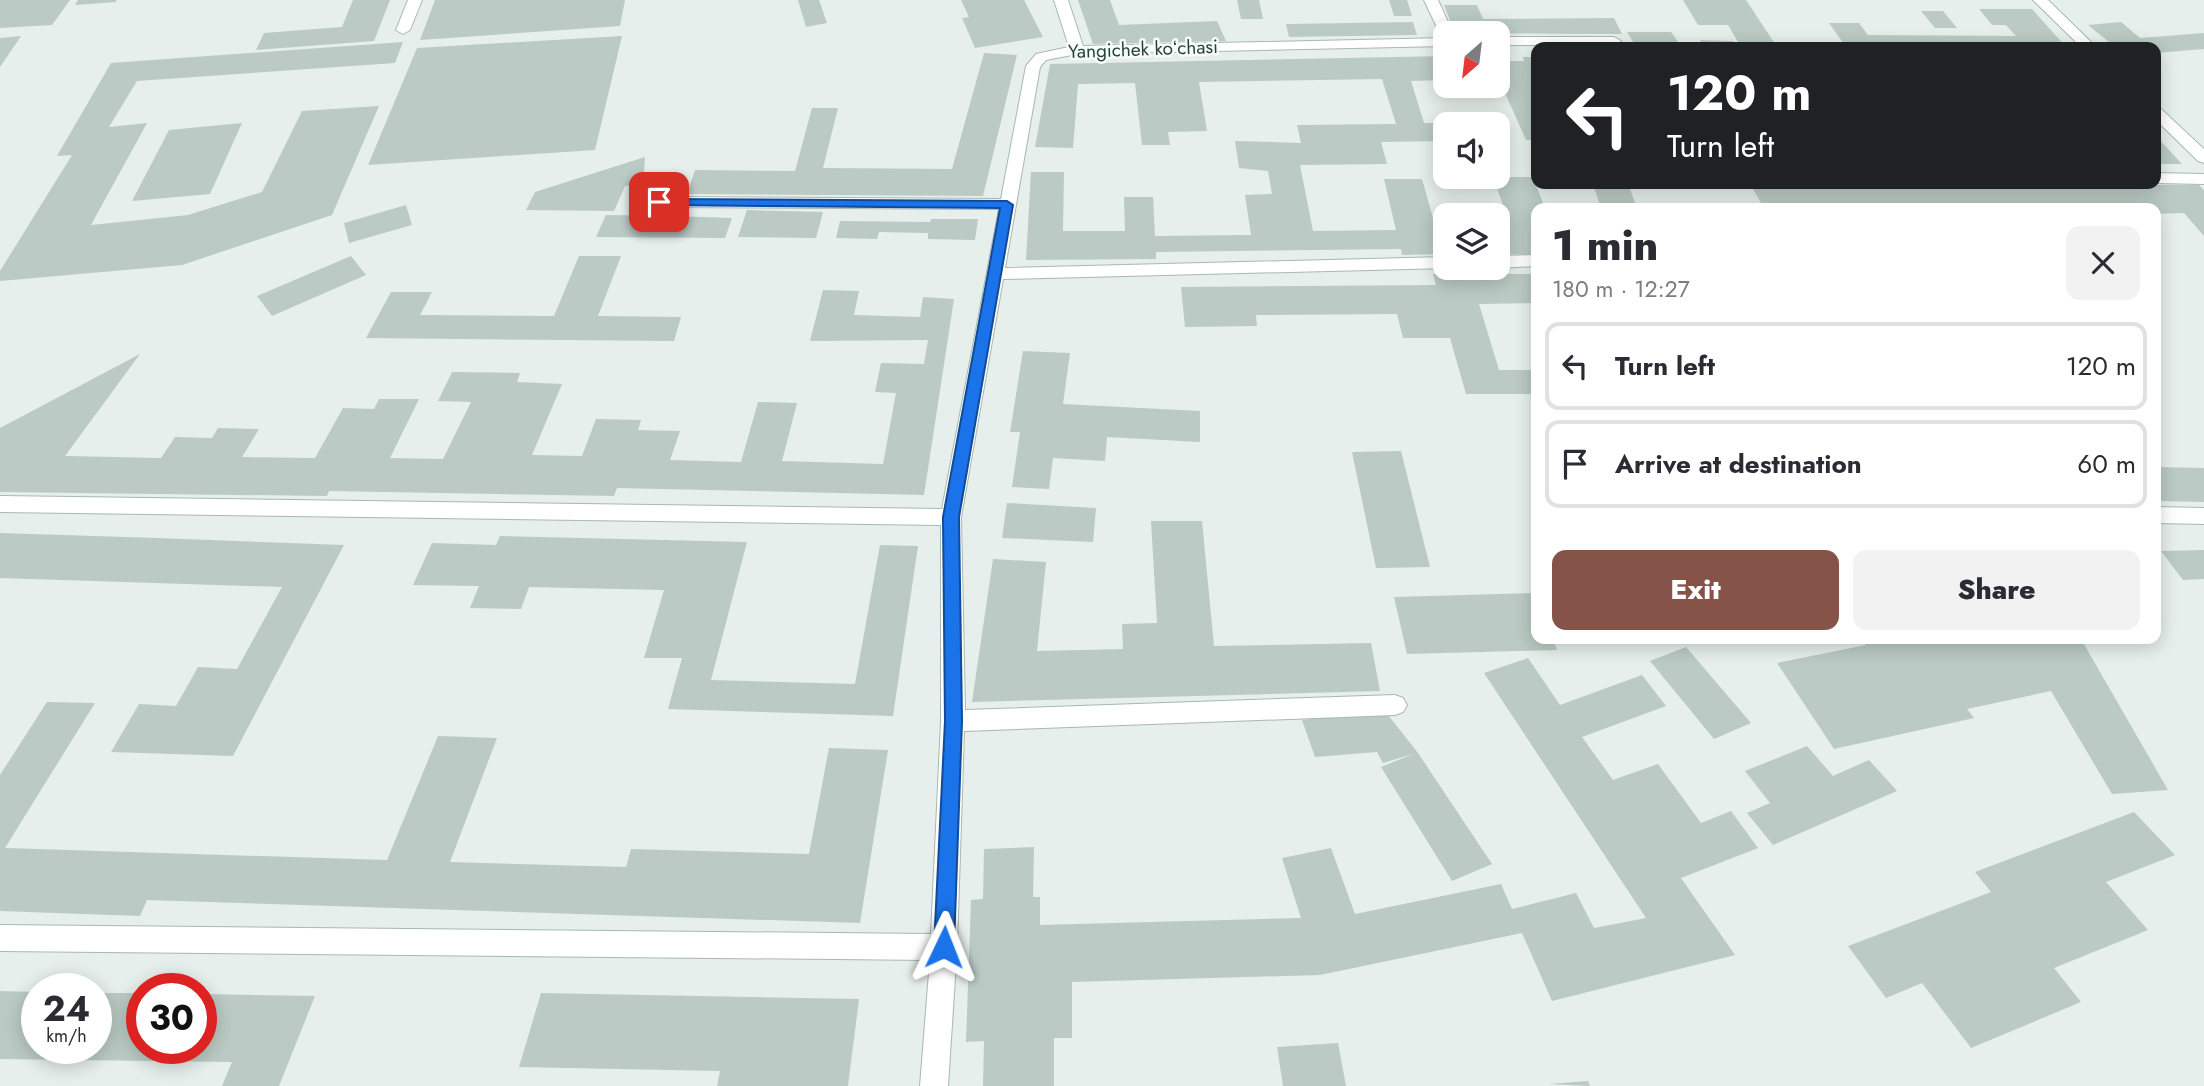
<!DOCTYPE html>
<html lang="en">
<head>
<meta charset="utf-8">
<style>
  body { margin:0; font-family:Jost,sans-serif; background:#f2f2f3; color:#2b2b33; height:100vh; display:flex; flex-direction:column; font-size:26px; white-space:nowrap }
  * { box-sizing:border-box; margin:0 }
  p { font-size:23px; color:#7c7c81 }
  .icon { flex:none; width:38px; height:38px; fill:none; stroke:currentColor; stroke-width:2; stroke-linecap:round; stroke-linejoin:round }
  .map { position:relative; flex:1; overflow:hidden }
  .drawer { position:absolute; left:1531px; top:203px; width:630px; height:441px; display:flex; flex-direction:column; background:#fff; border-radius:14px; box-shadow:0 4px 18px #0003 }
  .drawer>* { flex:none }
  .hud { position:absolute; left:1531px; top:42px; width:630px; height:147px; border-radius:14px; box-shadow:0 4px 18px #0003; background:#202124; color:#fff; overflow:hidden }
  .needle { width:46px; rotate:208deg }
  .tools { position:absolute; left:1433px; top:21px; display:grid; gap:14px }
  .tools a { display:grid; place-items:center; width:77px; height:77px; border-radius:14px; background:#fff; box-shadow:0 4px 18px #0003; font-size:35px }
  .speed { position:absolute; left:21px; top:973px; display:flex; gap:14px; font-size:35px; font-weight:700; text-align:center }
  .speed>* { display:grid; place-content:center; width:91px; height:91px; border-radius:50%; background:#fff; box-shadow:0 4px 18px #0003; line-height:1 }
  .speed small { font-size:18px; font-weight:400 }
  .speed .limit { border:10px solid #d22; background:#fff; color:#111 }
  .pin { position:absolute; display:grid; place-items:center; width:60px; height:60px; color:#fff; margin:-30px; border-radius:14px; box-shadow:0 4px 10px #0006 }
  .me { position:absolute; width:77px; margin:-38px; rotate:2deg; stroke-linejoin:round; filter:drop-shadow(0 0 5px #0008) }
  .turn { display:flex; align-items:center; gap:24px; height:147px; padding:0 21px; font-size:32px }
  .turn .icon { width:91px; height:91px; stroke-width:2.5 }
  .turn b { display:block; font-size:49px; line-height:60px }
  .round { display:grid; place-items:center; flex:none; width:74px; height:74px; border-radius:14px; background:#f2f2f3 }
  .headline { display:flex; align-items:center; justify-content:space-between; height:119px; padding:0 21px }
  h1 { font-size:42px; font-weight:800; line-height:52px }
  .primary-button { display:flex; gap:14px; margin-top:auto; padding:14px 21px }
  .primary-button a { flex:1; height:80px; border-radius:14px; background:#855347; color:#fff; font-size:28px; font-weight:800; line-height:80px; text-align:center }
  .primary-button a+a { background:#f2f2f3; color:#2b2b33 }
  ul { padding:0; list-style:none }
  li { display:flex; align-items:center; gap:21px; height:88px; margin:0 14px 10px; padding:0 7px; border:4px solid #e1e1e2; border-radius:14px }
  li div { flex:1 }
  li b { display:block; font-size:26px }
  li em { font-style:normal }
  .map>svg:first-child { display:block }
  .building { fill:#bbcac4 }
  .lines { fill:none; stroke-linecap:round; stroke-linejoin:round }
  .lane-casing { stroke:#a8b8b2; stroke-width:2 }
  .street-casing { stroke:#a8b8b2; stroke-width:2 }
  .lane { fill:#fff; fill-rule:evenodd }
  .street { fill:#fff; fill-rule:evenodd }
  .route { fill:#1a73e8; stroke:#114b97; stroke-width:2 }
  .labels { text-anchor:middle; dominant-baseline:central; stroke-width:5; stroke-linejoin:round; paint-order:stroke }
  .street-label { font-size:19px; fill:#24423a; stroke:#f7fbf9 }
</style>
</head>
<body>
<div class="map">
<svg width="2204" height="1086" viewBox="0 0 2204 1086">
  <rect width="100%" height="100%" fill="#e6efeb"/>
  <!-- building -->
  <path class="building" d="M 0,0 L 70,0 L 52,25 L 0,28 Z
    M 78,0 L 116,0 L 116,2 L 75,5 Z
    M 353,0 L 390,0 L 374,41 L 256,50 L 264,33 L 342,27 Z
    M 435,0 L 625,0 L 620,26 L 420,40 Z
    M 798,0 L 819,0 L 827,23 L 806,27 Z
    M 961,0 L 1024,0 L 1043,37 L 975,48 L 962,18 L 969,17 Z
    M 1078,0 L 1110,0 L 1119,25 L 1217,21 L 1226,41 L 1093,44 Z
    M 1237,0 L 1259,0 L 1263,19 L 1241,19 Z
    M 1389,0 L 1407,0 L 1412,16 L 1394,16 Z
    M 1683,0 L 1746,0 L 1777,47 L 1741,47 L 1728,25 L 1698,25 Z
    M 1444,5 L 1477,5 L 1483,19 L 1614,18 L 1622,34 L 1455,33 Z
    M 1979,9 L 2032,9 L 2066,47 L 1846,47 L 1829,23 L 1859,23 L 1868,35 L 2016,36 L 2006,25 L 1992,25 Z
    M 1921,11 L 1943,11 L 1957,28 L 1935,28 Z
    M 1413,22 L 1417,35 L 1289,37 L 1286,24 Z
    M 2121,22 L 2140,38 L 2204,33 L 2204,49 L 2156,53 L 2156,47 L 2115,47 L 2088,25 Z
    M 1627,32 L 1671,32 L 1682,47 L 1636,47 Z
    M 21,36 L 0,67 L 0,38 Z
    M 622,36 L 595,150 L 368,165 L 417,48 Z
    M 1700,40 L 1733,41 L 1737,47 L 1704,47 Z
    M 403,42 L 395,63 L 137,81 L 109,127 L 147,123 L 91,225 L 188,215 L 262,192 L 302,111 L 379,106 L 332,215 L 182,265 L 0,281 L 0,271 L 72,155 L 57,156 L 111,63 Z
    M 984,53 L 1017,55 L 983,196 L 687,194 L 695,170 L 795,171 L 812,108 L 838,108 L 823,168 L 952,169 Z
    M 1446,56 L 1446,80 L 1411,81 L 1424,123 L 1446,123 L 1446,141 L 1381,142 L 1387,164 L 1300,165 L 1313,231 L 1396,230 L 1384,179 L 1422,179 L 1435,225 L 1446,225 L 1446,254 L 1402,255 L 1401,249 L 1156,252 L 1156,259 L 1026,260 L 1031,172 L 1064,172 L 1063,231 L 1125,231 L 1124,197 L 1153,197 L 1155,236 L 1251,235 L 1245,195 L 1272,194 L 1268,171 L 1239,168 L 1235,141 L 1301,143 L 1297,125 L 1396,124 L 1382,79 L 1199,82 L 1207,131 L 1168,132 L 1170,145 L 1142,145 L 1135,83 L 1078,84 L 1073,148 L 1035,147 L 1050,64 Z
    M 1523,57 L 1536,57 L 1536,140 L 1526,140 L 1498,77 L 1498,61 L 1524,61 Z
    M 242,123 L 210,194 L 132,201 L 169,130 Z
    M 2156,136 L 2182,164 L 2156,164 Z
    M 645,157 L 643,186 L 625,186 L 614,211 L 526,210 L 535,192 Z
    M 1493,177 L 1533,177 L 1545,208 L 1536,208 L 1536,254 L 1498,254 L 1498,225 L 1510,225 Z
    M 1593,184 L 1628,184 L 1637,208 L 1601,208 Z
    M 1750,184 L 2199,185 L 2204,190 L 2204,236 L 2184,213 L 2156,214 L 2156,208 L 1847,208 L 1844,204 L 1764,208 Z
    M 406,205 L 412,225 L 349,243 L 344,223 Z
    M 747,210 L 823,212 L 816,238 L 738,237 Z
    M 606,215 L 672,216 L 732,218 L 725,238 L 596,237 Z
    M 931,219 L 978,219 L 975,240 L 928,239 L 928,233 L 879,232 L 877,239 L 836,238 L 840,221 L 930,222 Z
    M 351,256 L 366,275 L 272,316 L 257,296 Z
    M 579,256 L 621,256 L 598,316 L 681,317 L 674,341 L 366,338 L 391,292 L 432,292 L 420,315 L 554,316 Z
    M 1433,274 L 1536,274 L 1536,303 L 1479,304 L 1499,370 L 1536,370 L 1536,394 L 1466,394 L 1450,338 L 1403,338 L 1397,314 L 1256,315 L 1257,326 L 1185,327 L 1181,287 L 1436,285 Z
    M 823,290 L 859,291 L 854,315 L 920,317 L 923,297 L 954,299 L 924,495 L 617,488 L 614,496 L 329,491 L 327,496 L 0,492 L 0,428 L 140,354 L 65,456 L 161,458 L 175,437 L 212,438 L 218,428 L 259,429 L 242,457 L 315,458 L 343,408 L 374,409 L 379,399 L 419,399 L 390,458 L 443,459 L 471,402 L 438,401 L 452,372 L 520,373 L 517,382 L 562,384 L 532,455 L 582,456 L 596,419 L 641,420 L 638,430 L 680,431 L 670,460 L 741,462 L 758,402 L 797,403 L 782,461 L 883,464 L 896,393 L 875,392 L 881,363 L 924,364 L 928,340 L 810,341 Z
    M 1023,351 L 1070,353 L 1063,404 L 1200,411 L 1200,442 L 1107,437 L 1105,461 L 1053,458 L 1049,489 L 1012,487 L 1020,432 L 1010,432 Z
    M 1401,451 L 1430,567 L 1376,568 L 1352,452 Z
    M 2156,467 L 2204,468 L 2204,502 L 2156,501 Z
    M 1007,503 L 1096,508 L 1093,542 L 1002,538 Z
    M 1151,521 L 1202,521 L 1214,646 L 1371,643 L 1380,691 L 972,702 L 993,559 L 1046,562 L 1037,651 L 1123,649 L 1122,624 L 1157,623 Z
    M 0,533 L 157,538 L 344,545 L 233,756 L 111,752 L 139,704 L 176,706 L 198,667 L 237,669 L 282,587 L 0,578 Z
    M 500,536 L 747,542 L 711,680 L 855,684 L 880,545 L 918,546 L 893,716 L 668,709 L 682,658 L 644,658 L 664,590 L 529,587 L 521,609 L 470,608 L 479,586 L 413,585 L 432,543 L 496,545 Z
    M 2204,550 L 2204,579 L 2183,580 L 2161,551 Z
    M 1536,593 L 1536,639 L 1553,639 L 1557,650 L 1407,654 L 1394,597 Z
    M 1861,639 L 2081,639 L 2168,790 L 2112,794 L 2051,691 L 1967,709 L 1974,718 L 1834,749 L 1777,663 L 1866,645 Z
    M 1686,647 L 1751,723 L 1714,739 L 1650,661 Z
    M 1528,658 L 1560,705 L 1642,675 L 1666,706 L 1582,737 L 1613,780 L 1658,764 L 1701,823 L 1731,811 L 1758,848 L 1681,878 L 1735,955 L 1552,1001 L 1522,933 L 1320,975 L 1072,982 L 1072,1038 L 1054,1038 L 1054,1086 L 983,1086 L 984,1041 L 966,1042 L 971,900 L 983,899 L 984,849 L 1034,847 L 1033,897 L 1040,897 L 1040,925 L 1301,918 L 1282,858 L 1331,848 L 1355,914 L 1501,884 L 1512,909 L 1576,893 L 1594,928 L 1646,918 L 1484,673 Z
    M 47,702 L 95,703 L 5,848 L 387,860 L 438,736 L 497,738 L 450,862 L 626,867 L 631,849 L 809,854 L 829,748 L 888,750 L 860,923 L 147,900 L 140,916 L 0,911 L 0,775 Z
    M 1385,711 L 1418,753 L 1492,864 L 1452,881 L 1381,767 L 1413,754 L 1383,763 L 1377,752 L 1315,757 L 1302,720 Z
    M 1807,746 L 1833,776 L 1869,760 L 1897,791 L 1773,845 L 1747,813 L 1770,803 L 1745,771 Z
    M 2134,812 L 2175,855 L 2106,882 L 2148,930 L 2054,968 L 2081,1002 L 1971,1048 L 1922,983 L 1886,998 L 1848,946 L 1991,892 L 1975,872 Z
    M 0,991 L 37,992 L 37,1048 L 96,1048 L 96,993 L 142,993 L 142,1048 L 201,1048 L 201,994 L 315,996 L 279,1086 L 222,1086 L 232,1062 L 0,1059 Z
    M 541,993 L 859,999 L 848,1086 L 717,1086 L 720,1071 L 519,1067 Z
    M 1338,1043 L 1346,1086 L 1283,1086 L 1277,1047 Z
    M 1588,1081 L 1590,1086 L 1549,1084 Z"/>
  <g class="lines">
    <!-- lane casing -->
    <g class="lane-casing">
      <path id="lane" d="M 408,0 L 422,0 L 410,30 L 403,34 L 396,30 Z"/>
    </g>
    <!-- street casing -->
    <g class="street-casing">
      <path id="street" d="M 1054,0 L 1068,0 L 1083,46 L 1446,38 L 1446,46 L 1077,54 L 1046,60 L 1040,67 L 1005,268 L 1446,257 L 1446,268 L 1449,268 L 1003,279 L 961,517 L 965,710 L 1395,695 L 1403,698 L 1407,705 L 1403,712 L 1395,715 L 964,731 L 957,947 L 948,1086 L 920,1086 L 930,960 L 0,951 L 0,925 L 931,934 L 941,721 L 941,525 L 0,512 L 0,496 L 942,509 L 999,209 L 659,207 L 651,202 L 659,197 L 1001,199 L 1026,66 L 1036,54 L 1069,47 Z
        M 1424,0 L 1438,0 L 1453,33 L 1441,36 Z
        M 2033,0 L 2048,0 L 2096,47 L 2081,47 Z
        M 1498,37 L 1614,37 L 1621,41 L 1614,45 L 1498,45 Z
        M 2156,107 L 2161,109 L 2204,149 L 2204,163 L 2198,161 L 2156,120 Z
        M 2156,173 L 2204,174 L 2204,184 L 2156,183 Z
        M 1536,255 L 1536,266 L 1498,268 L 1498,256 Z
        M 2156,507 L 2204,508 L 2204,524 L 2156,523 Z"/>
    </g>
    <!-- lane -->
    <use href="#lane" class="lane"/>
    <!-- street -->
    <use href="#street" class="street"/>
  </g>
  <!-- route -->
  <path class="route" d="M 659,199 L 1007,201 L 1013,205 L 959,517 L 962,721 L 954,947 L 951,954 L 944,956 L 937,954 L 934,947 L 945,721 L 943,517 L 1000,208 L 655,205 L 653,202 Z"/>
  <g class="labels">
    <!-- street labels -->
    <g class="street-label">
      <text transform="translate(1143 49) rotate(-2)">Yangichek koʻchasi</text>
    </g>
  </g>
</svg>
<div class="tools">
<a><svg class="needle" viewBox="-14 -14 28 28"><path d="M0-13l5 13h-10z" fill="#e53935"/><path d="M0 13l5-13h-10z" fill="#7c7c81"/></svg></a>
<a><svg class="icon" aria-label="sound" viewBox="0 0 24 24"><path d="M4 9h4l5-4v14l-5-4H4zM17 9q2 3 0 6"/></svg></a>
<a><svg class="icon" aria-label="layers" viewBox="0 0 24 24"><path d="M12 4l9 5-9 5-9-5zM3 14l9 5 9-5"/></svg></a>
</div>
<div class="speed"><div>24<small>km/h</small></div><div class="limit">30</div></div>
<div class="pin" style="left:659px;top:202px;background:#d93025"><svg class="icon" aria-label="arrive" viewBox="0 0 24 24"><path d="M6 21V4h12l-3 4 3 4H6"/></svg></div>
<svg class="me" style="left:944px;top:947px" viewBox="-20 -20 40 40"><path d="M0-17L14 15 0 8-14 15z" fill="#1a73e8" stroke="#fff" stroke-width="4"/></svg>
<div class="hud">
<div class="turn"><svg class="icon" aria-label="left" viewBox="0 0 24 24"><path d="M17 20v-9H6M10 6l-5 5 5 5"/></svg><div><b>120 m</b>Turn left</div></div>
</div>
<section class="drawer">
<div class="headline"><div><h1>1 min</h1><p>180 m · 12:27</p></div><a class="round"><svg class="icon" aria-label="close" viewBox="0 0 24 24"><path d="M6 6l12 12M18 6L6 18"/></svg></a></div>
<ul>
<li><svg class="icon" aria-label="left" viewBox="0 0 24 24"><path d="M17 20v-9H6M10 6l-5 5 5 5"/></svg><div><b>Turn left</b></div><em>120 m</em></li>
<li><svg class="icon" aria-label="arrive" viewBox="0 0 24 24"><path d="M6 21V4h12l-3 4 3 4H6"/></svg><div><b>Arrive at destination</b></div><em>60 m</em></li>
</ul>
<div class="primary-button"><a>Exit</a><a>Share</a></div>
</section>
</div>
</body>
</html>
